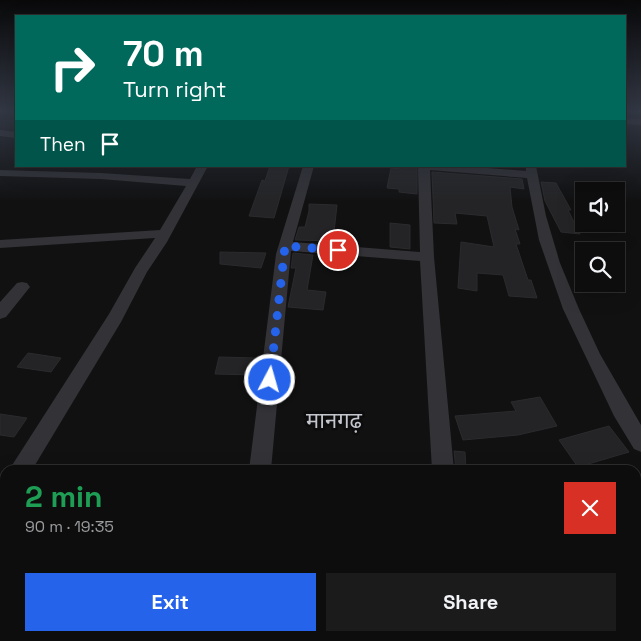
<!DOCTYPE html>
<html lang="en">
<head>
<meta charset="utf-8">
<style>
  body { margin:0; font-family:"Space Grotesk","Noto Sans Devanagari",sans-serif; background:#1b1b1c; color:#f1f3f6; height:100vh; display:flex; flex-direction:column; font-size:19px; white-space:nowrap }
  * { box-sizing:border-box; margin:0 }
  p { font-size:16px; color:#9a9c9e }
  .icon { flex:none; width:28px; height:28px; fill:none; stroke:currentColor; stroke-width:2; stroke-linecap:round; stroke-linejoin:round }
  .map { position:relative; flex:1; overflow:hidden }
  .details { position:absolute; left:0px; top:465px; width:641px; height:176px; display:flex; flex-direction:column; background:#0d0d0e; border-radius:15px 15px 0 0; box-shadow:0 5px 20px #0002,0 0 0 1px #2d2d2e }
  .details>* { flex:none }
  .guide { position:absolute; left:15px; top:15px; width:611px; height:152px; border-radius:0px; box-shadow:0 5px 20px #0002,0 0 0 1px #2d2d2e; background:#00695c; color:#fff; overflow:hidden }
  .tools { position:absolute; left:575px; top:182px; display:grid; gap:10px }
  .tools a { display:grid; place-items:center; width:50px; height:50px; border-radius:0px; background:#0d0d0e; box-shadow:0 5px 20px #0002,0 0 0 1px #2d2d2e; font-size:25px }
  .pin { position:absolute; display:grid; place-items:center; width:42px; height:42px; color:#fff; margin:-21px; border:2px solid #fff; border-radius:50%; box-shadow:0 1px 5px #0007 }
  .me { position:absolute; width:55px; margin:-28px; rotate:6deg; stroke-linejoin:round; filter:drop-shadow(0 0 4px #0008) }
  .turn { display:flex; align-items:center; gap:18px; height:105px; padding:0 25px; font-size:22px }
  .turn .icon { width:65px; height:65px; stroke-width:2.5 }
  .turn b { display:block; font-size:35px; line-height:42px }
  .then { display:flex; align-items:center; height:48px; padding:0 25px; background:#0003; gap:10px; font-size:19px }
  .round { display:grid; place-items:center; flex:none; width:52px; height:52px; border-radius:0px; background:#1b1b1c }
  .headline { display:flex; align-items:center; justify-content:space-between; height:85px; padding:0 25px }
  h1 { font-size:30px; font-weight:600; line-height:38px; color:#1e9e55 }
  .button { display:flex; gap:10px; margin-top:auto; padding:10px 25px }
  .button a { flex:1; height:58px; border-radius:0px; background:#2563eb; color:#fff; font-size:20px; font-weight:600; line-height:58px; text-align:center }
  .button a+a { background:#1b1b1c; color:#f1f3f6 }
  .map>svg:first-child { display:block }
  .building { fill:#242426; stroke:#2b2b2e }
  .lines { fill:none; stroke-linecap:round; stroke-linejoin:round }
  .minor { fill:#323237; fill-rule:evenodd }
  .tertiary { fill:#323237; fill-rule:evenodd }
  .route { stroke:#2563eb; stroke-width:9; stroke-dasharray:0 16.2 }
  .labels { text-anchor:middle; dominant-baseline:central; stroke-width:5; stroke-linejoin:round; paint-order:stroke }
  .near-quarter-label { font-size:22px; fill:#c4c6ce; stroke:#0c0c0d }
</style>
</head>
<body>
<div class="map">
<svg width="641" height="641" viewBox="0 0 641 641">
  <rect width="100%" height="100%" fill="#111112"/>
  <!-- building -->
  <path class="building" d="M 270,166 L 289,166 L 274,218 L 249,216 L 262,180 L 265,181 Z
    M 403,166 L 417,166 L 417,194 L 399,192 L 399,189 L 387,188 L 391,168 L 402,169 Z
    M 432,172 L 522,179 L 524,189 L 510,187 L 512,207 L 519,230 L 515,229 L 520,244 L 516,244 L 528,280 L 531,280 L 537,298 L 509,296 L 503,275 L 477,273 L 477,291 L 458,288 L 461,242 L 494,247 L 487,216 L 455,213 L 457,224 L 434,223 Z
    M 541,182 L 556,183 L 571,210 L 568,210 L 580,234 L 561,232 L 545,201 Z
    M 309,204 L 337,205 L 333,241 L 295,240 L 299,227 L 305,227 L 309,211 Z
    M 390,223 L 410,225 L 410,249 L 390,247 Z
    M 220,252 L 266,253 L 261,268 L 220,264 Z
    M 293,253 L 313,255 L 307,290 L 326,292 L 323,310 L 288,307 L 296,268 L 291,268 Z
    M 28,353 L 61,358 L 51,372 L 17,367 Z
    M 219,357 L 257,358 L 255,375 L 215,374 Z
    M 540,397 L 557,426 L 518,435 L 463,440 L 455,416 L 516,411 L 511,402 Z
    M 0,414 L 27,418 L 14,437 L 0,435 Z
    M 609,426 L 629,452 L 578,467 L 559,440 Z
    M 454,451 L 465,452 L 466,470 L 456,470 Z"/>
  <g class="lines">
    <!-- minor -->
    <path class="minor" d="M 625,118 L 641,119 L 641,125 L 625,124 Z
      M 0,130 L 16,132 L 16,138 L 0,136 Z
      M 197,166 L 208,166 L 167,242 L 147,272 L 121,322 L 32,470 L 9,470 L 109,314 L 135,268 L 155,238 L 0,248 L 0,240 L 160,230 L 186,186 L 101,179 L 0,176 L 0,170 L 101,173 L 190,179 Z
      M 303,166 L 314,166 L 293,242 L 420,252 L 418,169 L 419,167 L 462,166 L 526,171 L 526,166 L 536,166 L 546,216 L 560,263 L 579,309 L 600,354 L 641,425 L 641,452 L 634,449 L 614,416 L 563,309 L 539,240 L 527,178 L 430,170 L 434,257 L 454,470 L 432,470 L 420,261 L 291,251 L 271,470 L 249,470 L 276,254 Z
      M 22,282 L 27,283 L 30,287 L 6,317 L 0,319 L 0,302 L 17,283 Z
      M 5,483 L 5,511 L 0,513 L 0,485 Z
      M 234,636 L 262,636 L 262,641 L 234,641 Z
      M 442,636 L 470,636 L 470,641 L 442,641 Z"/>
    <!-- tertiary -->
    <path class="tertiary" d="M 641,623 L 641,641 L 622,641 L 624,636 L 636,636 L 636,625 Z"/>
  </g>
  <!-- sky -->
  <linearGradient id="sky" x2="0" y2="1"><stop stop-color="#09090a"/><stop offset="0.55" stop-color="#323844"/><stop offset="1" stop-color="#323844" stop-opacity="0"/></linearGradient>
  <rect width="641" height="202" fill="url(#sky)"/>
  <g class="lines">
    <!-- route -->
    <path class="route" d="M 270,380 L 285,246 L 338,250"/>
  </g>
  <g class="labels">
    <!-- near-quarter labels -->
    <g class="near-quarter-label">
      <text x="334" y="420">मानगढ़</text>
    </g>
  </g>
</svg>
<div class="tools">
<a><svg class="icon" aria-label="sound" viewBox="0 0 24 24"><path d="M4 9h4l5-4v14l-5-4H4zM17 9q2 3 0 6"/></svg></a>
<a><svg class="icon" aria-label="search" viewBox="0 0 24 24"><circle cx="10" cy="10" r="6"/><path d="M15 15l6 6"/></svg></a>
</div>
<div class="pin" style="left:338px;top:250px;background:#d93025"><svg class="icon" aria-label="arrive" viewBox="0 0 24 24"><path d="M6 21V4h12l-3 4 3 4H6"/></svg></div>
<svg class="me" style="left:270px;top:380px" viewBox="-20 -20 40 40"><circle r="17" fill="#2563eb" stroke="#fff" stroke-width="3"/><path d="M0-11L8 9 0 5-8 9z" fill="#fff"/></svg>
<div class="guide">
<div class="turn"><svg class="icon" aria-label="right" viewBox="0 0 24 24"><path d="M7 20v-9h11M14 6l5 5-5 5"/></svg><div><b>70 m</b>Turn right</div></div>
<div class="then">Then<svg class="icon" aria-label="arrive" viewBox="0 0 24 24"><path d="M6 21V4h12l-3 4 3 4H6"/></svg></div>
</div>
<section class="details">
<div class="headline"><div><h1>2 min</h1><p>90 m · 19:35</p></div><a class="round" style="background:#d93025;color:#fff"><svg class="icon" aria-label="close" viewBox="0 0 24 24"><path d="M6 6l12 12M18 6L6 18"/></svg></a></div>
<div class="button"><a>Exit</a><a>Share</a></div>
</section>
</div>
</body>
</html>
